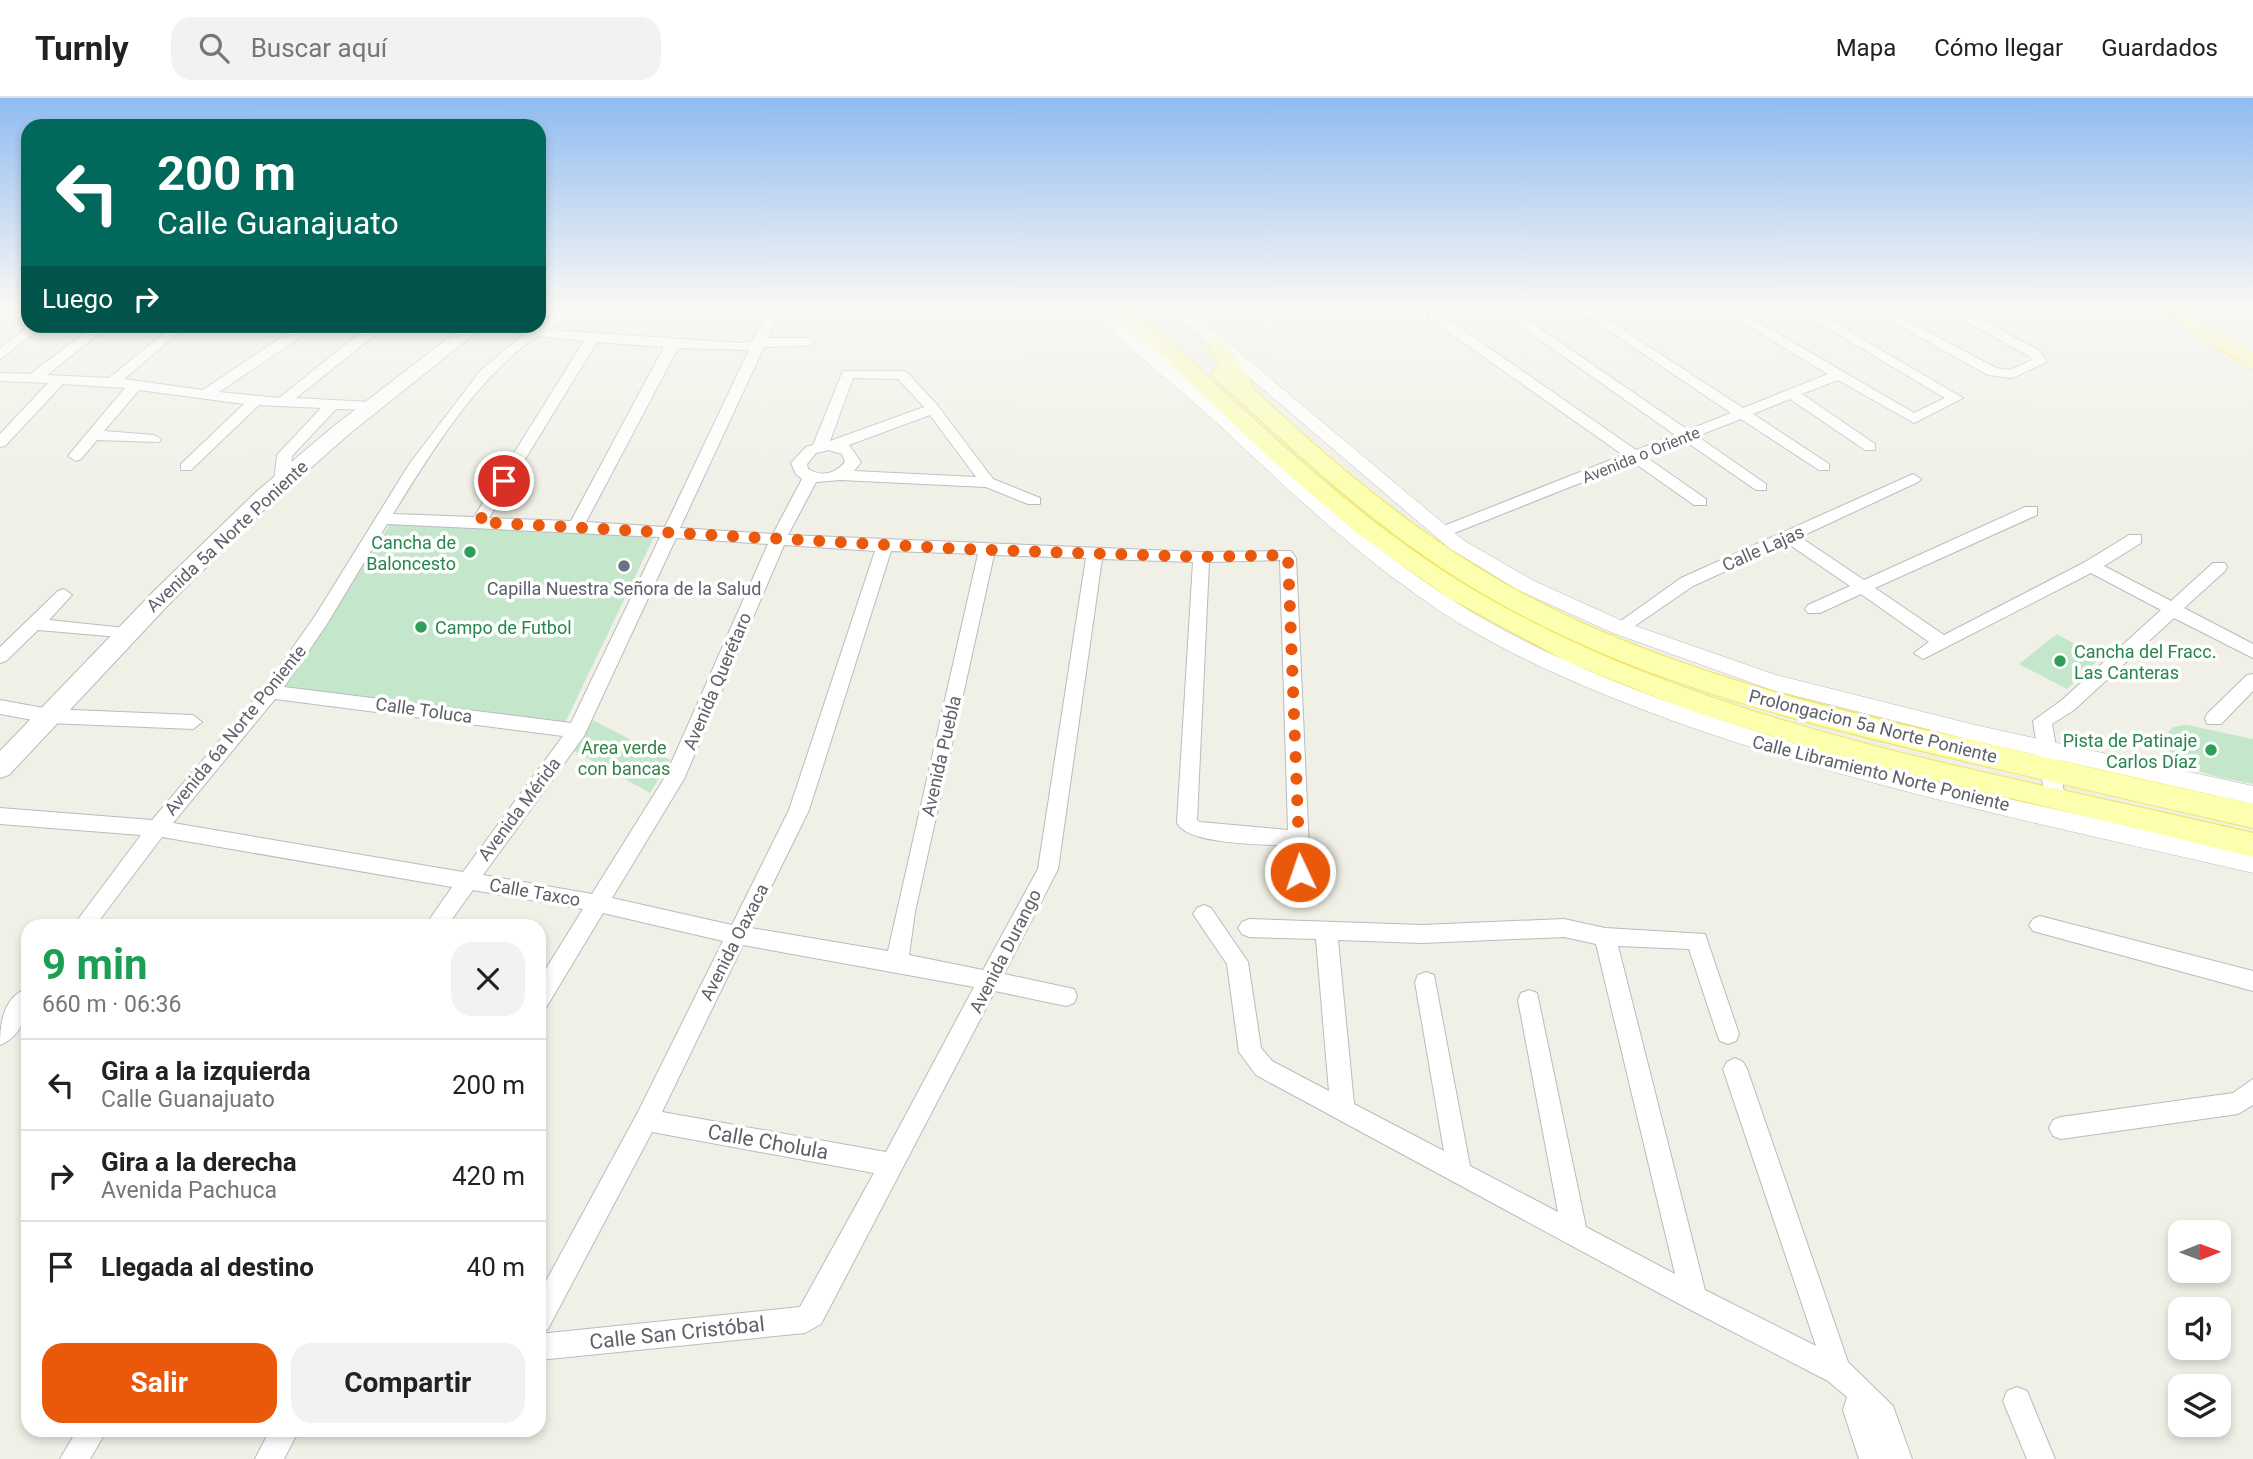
<!DOCTYPE html>
<html lang="es">
<head>
<meta charset="utf-8">
<style>
  body { margin:0; font-family:Roboto,sans-serif; background:#f2f2f2; color:#222; height:100vh; display:flex; flex-direction:column; font-size:26px; white-space:nowrap }
  * { box-sizing:border-box; margin:0 }
  p { font-size:23px; color:#767676 }
  .icon { flex:none; width:38px; height:38px; fill:none; stroke:currentColor; stroke-width:2; stroke-linecap:round; stroke-linejoin:round }
  .map { position:relative; flex:1; overflow:hidden }
  .details { position:absolute; left:21px; top:821px; width:525px; height:518px; display:flex; flex-direction:column; background:#fff; border-radius:21px; box-shadow:0 4px 10px #0003 }
  .details>* { flex:none }
  .banner { position:absolute; left:21px; top:21px; width:525px; height:214px; border-radius:21px; box-shadow:0 4px 10px #0003; background:#00695c; color:#fff; overflow:hidden }
  .needle { width:46px; rotate:89deg }
  .fabs { position:absolute; left:2168px; top:1122px; display:grid; gap:14px }
  .fabs a { display:grid; place-items:center; width:63px; height:63px; border-radius:14px; background:#fff; box-shadow:0 4px 10px #0003; font-size:35px }
  .pin { position:absolute; display:grid; place-items:center; width:60px; height:60px; color:#fff; margin:-30px; border:4px solid #fff; border-radius:50%; box-shadow:0 2px 7px #0007 }
  .me { position:absolute; width:77px; margin:-38px; rotate:357deg; stroke-linejoin:round; filter:drop-shadow(0 0 5px #0008) }
  .turn { display:flex; align-items:center; gap:24px; height:147px; padding:0 21px; font-size:32px }
  .turn .icon { width:91px; height:91px; stroke-width:2.5 }
  .turn b { display:block; font-size:49px; line-height:60px }
  .then { display:flex; align-items:center; height:66px; padding:0 21px; background:#0003; gap:14px; font-size:26px }
  .round { display:grid; place-items:center; flex:none; width:74px; height:74px; border-radius:21px; background:#f2f2f2 }
  .headline { display:flex; align-items:center; justify-content:space-between; height:119px; padding:0 21px }
  h1 { font-size:42px; font-weight:700; line-height:52px; color:#1e9e55 }
  .action { display:flex; gap:14px; margin-top:auto; padding:14px 21px }
  .action a { flex:1; height:80px; border-radius:21px; background:#ea580c; color:#fff; font-size:28px; font-weight:700; line-height:80px; text-align:center }
  .action a+a { background:#f2f2f2; color:#222 }
  ul { padding:0; list-style:none }
  li { display:flex; align-items:center; gap:21px; height:91px; padding:0 21px; border-top:2px solid #e0e0e0 }
  li div { flex:1 }
  li b { display:block; font-size:26px }
  li em { font-style:normal }
  header { display:flex; align-items:center; gap:42px; box-sizing:border-box; height:98px; padding:0 35px; background:#fff; border-bottom:2px solid #e0e0e0 }
  header strong { font-size:33px }
  nav { display:flex; gap:38px; margin-inline-start:auto; font-size:24px }
  .search { width:490px; height:63px; background:#f2f2f2; display:flex; align-items:center; gap:18px; box-sizing:border-box; padding:0 24px; border-radius:21px; color:#767676; font-size:26px }
  .map>svg:first-child { display:block }
  .green { fill:#c4e7cb }
  .lines { fill:none; stroke-linecap:round; stroke-linejoin:round }
  .minor-casing { stroke:#b9bbc0; stroke-width:2 }
  .tertiary-casing { stroke:#b9bbc0; stroke-width:1 }
  .secondary-casing { stroke:#b8bac0; stroke-width:2 }
  .primary-casing { stroke:#f1e45f; stroke-width:2 }
  .trunk-casing { stroke:#f6d801; stroke-width:1 }
  .minor { fill:#fff; fill-rule:evenodd }
  .tertiary { fill:#fff; fill-rule:evenodd }
  .secondary { fill:#fff; fill-rule:evenodd }
  .primary { fill:#fcffae; fill-rule:evenodd }
  .trunk { fill:#fcfaa0; fill-rule:evenodd }
  .route { stroke:#ea580c; stroke-width:12; stroke-dasharray:0 21.6 }
  .leisure-dot { fill:#2e9e5b; stroke:#fff; stroke-width:2.5 }
  .worship-dot { fill:#6b7280; stroke:#fff; stroke-width:2.5 }
  .labels { text-anchor:middle; dominant-baseline:central; stroke-width:7; stroke-linejoin:round; paint-order:stroke }
  .far-street-label { font-size:16px; fill:#5e6167; stroke:#fff }
  .street-label { font-size:18px; fill:#5e6167; stroke:#fff }
  .leisure-label { font-size:18px; fill:#27864d; stroke:#fff; text-anchor:end }
  .worship-label { font-size:18px; fill:#5b616d; stroke:#fff }
  .park-label { font-size:18px; fill:#348146; stroke:#fff }
  .near-street-label { font-size:21px; fill:#5e6167; stroke:#fff }
</style>
</head>
<body>
<header>
<strong>Turnly</strong>
<div class="search"><svg class="icon" aria-label="search" viewBox="0 0 24 24"><circle cx="10" cy="10" r="6"/><path d="M15 15l6 6"/></svg>Buscar aquí</div>
<nav><a>Mapa</a><a>Cómo llegar</a><a>Guardados</a></nav>
</header>
<div class="map">
<svg width="2253" height="1361" viewBox="0 0 2253 1361">
  <rect width="100%" height="100%" fill="#f0f0e7"/>
  <!-- green -->
  <path class="green" d="M 391,425 L 654,439 L 564,627 L 275,591 Z
    M 2057,536 L 2100,560 L 2067,591 L 2019,566 Z
    M 587,619 L 670,662 L 650,695 L 567,649 Z
    M 2187,627 L 2253,641 L 2253,686 C 2230,681 2163,673 2167,640 C 2168,628 2177,628 2187,627 Z"/>
  <g class="lines">
    <!-- minor casing -->
    <g class="minor-casing">
      <path id="minor" d="M 568,208 L 583,208 L 548,232 L 742,245 L 753,243 L 769,208 L 782,208 L 768,240 L 808,240 L 815,244 L 808,248 L 764,249 L 680,430 L 773,436 L 802,381 L 796,376 L 791,365 L 806,349 L 813,347 L 843,273 L 902,273 L 907,274 L 938,308 L 993,381 L 1040,400 L 1040,406 L 1028,406 L 986,389 L 841,382 L 816,384 L 788,437 L 1201,454 L 1291,453 L 1296,460 L 1310,774 L 1307,780 L 1300,782 L 1293,780 L 1289,748 C 1264,746 1188,747 1177,725 L 1193,464 L 1102,461 L 1058,771 L 1004,876 L 1074,891 L 1077,898 L 1074,905 L 1066,908 L 995,893 L 821,1226 L 805,1235 L 539,1262 L 539,1236 L 800,1209 L 874,1075 L 652,1034 L 548,1231 L 539,1235 L 539,1196 L 638,1014 L 723,843 L 603,815 L 547,908 L 539,911 L 539,882 L 583,811 L 473,792 L 447,828 L 425,828 L 452,789 L 162,739 L 95,828 L 73,828 L 141,737 L 0,726 L 0,710 L 152,722 L 265,589 L 315,518 L 410,365 L 481,272 L 524,236 L 494,231 L 493,228 L 534,230 ZM 538,238 L 584,243 L 474,419 L 393,416 C 430,356 478,277 538,238 ZM 597,244 L 664,249 L 571,423 L 489,420 ZM 678,250 L 749,252 L 665,429 L 586,424 ZM 853,280 L 898,281 L 924,309 L 830,343 ZM 930,317 L 976,379 L 854,373 L 861,364 L 849,347 ZM 829,352 L 842,356 L 845,364 C 835,376 822,379 808,371 L 807,366 L 816,355 ZM 387,426 L 660,439 L 571,625 L 284,589 L 327,526 ZM 676,440 L 768,446 L 665,679 L 592,796 L 483,777 L 584,638 ZM 784,447 L 875,453 L 789,712 L 732,827 L 612,800 L 684,681 ZM 891,453 L 978,456 L 888,853 L 751,830 L 809,712 ZM 994,457 L 1086,460 L 1038,771 L 983,872 L 909,857 L 915,814 ZM 1280,462 L 1288,732 L 1200,724 L 1197,722 L 1209,464 ZM 275,601 L 563,638 L 463,774 L 173,725 ZM 743,847 L 974,889 L 886,1054 L 662,1014 Z
        M 1443,208 L 1463,208 L 1442,217 L 1636,352 L 1675,337 L 1492,208 L 1507,208 L 1688,332 L 1731,315 L 1572,208 L 1587,208 L 1593,212 L 1606,208 L 1626,208 L 1602,218 L 1743,310 L 1828,276 L 1715,208 L 1731,208 L 1914,315 L 1945,300 L 1790,208 L 1806,208 L 1963,300 L 1914,325 L 1838,282 L 1802,296 L 1875,346 L 1875,352 L 1865,352 L 1790,301 L 1753,316 L 1829,366 L 1829,372 L 1819,372 L 1741,321 L 1697,338 L 1766,386 L 1766,392 L 1756,392 L 1685,343 L 1646,359 L 1706,401 L 1706,407 L 1694,407 L 1633,364 L 1442,440 L 1434,435 L 1436,431 L 1623,357 L 1430,221 L 1428,218 L 1433,211 Z
        M 1864,208 L 1880,208 L 1996,270 L 2010,272 L 2032,262 L 2029,258 L 1938,208 L 1954,208 L 2039,252 L 2047,264 L 2012,280 L 1988,277 Z
        M 29,228 L 44,228 L 0,261 L 0,250 Z
        M 94,228 L 109,228 L 47,277 L 109,280 L 173,228 L 180,232 L 178,235 L 124,281 L 203,292 L 292,232 L 302,232 L 302,238 L 219,294 L 279,300 L 365,231 L 375,231 L 375,237 L 296,300 L 371,304 L 378,308 L 371,312 L 336,311 L 292,358 L 290,384 L 282,389 L 274,384 L 277,357 L 321,310 L 259,307 L 191,372 L 181,372 L 181,366 L 244,306 L 139,292 L 104,333 L 154,337 L 161,341 L 159,344 L 97,342 L 81,361 L 76,363 L 68,358 L 125,290 L 63,286 L 5,348 L 0,349 L 0,336 L 48,285 L 0,283 L 0,275 L 30,276 Z
        M 1913,376 L 1921,381 L 1918,384 L 1800,439 L 1864,482 L 2025,409 L 2037,409 L 2037,417 L 1875,490 L 1944,537 L 2085,464 L 2129,437 L 2141,437 L 2141,445 L 2104,468 L 2171,503 L 2213,465 L 2225,465 L 2227,469 L 2225,473 L 2184,510 L 2253,546 L 2253,560 L 2174,520 L 2074,612 L 2052,626 L 2065,700 L 2062,705 L 2048,705 L 2045,700 L 2033,623 L 2062,602 L 2161,512 L 2091,475 L 1923,561 L 1914,555 L 1929,544 L 1861,496 L 1820,515 L 1808,515 L 1805,511 L 1808,507 L 1850,488 L 1787,445 L 1693,488 L 1626,534 L 1614,534 L 1611,530 L 1681,480 Z
        M 64,491 L 72,497 L 49,522 L 125,530 L 131,532 L 134,536 L 131,540 L 38,532 L 6,563 L 0,565 L 0,549 L 58,493 Z
        M 2253,576 L 2253,593 L 2221,626 L 2207,626 L 2205,621 L 2207,616 L 2247,577 Z
        M 0,602 L 49,611 L 193,617 L 202,624 L 193,631 L 49,625 L 0,616 Z
        M 1204,807 L 1211,810 L 1248,864 L 1261,950 L 1272,963 L 1329,993 L 1316,841 L 1249,839 L 1242,836 L 1238,830 L 1242,824 L 1249,821 L 1422,827 L 1564,821 L 1605,830 L 1705,836 L 1739,936 L 1736,943 L 1728,946 L 1720,943 L 1717,936 L 1689,851 L 1618,848 L 1705,1192 L 1816,1248 L 1723,971 L 1727,964 L 1735,960 L 1743,964 L 1747,971 L 1848,1264 L 1893,1308 L 1912,1361 L 1859,1361 L 1843,1312 L 1847,1299 L 1828,1283 L 1685,1209 L 1256,977 L 1239,954 L 1227,866 L 1193,816 L 1197,810 ZM 1564,839 L 1596,846 L 1675,1176 L 1586,1129 L 1537,895 L 1529,892 L 1521,895 L 1518,902 L 1558,1114 L 1470,1068 L 1434,877 L 1426,874 L 1418,877 L 1415,884 L 1444,1053 L 1354,1006 L 1338,842 L 1422,845 Z
        M 2040,818 L 2253,873 L 2253,893 L 2033,833 L 2029,827 L 2033,821 Z
        M 28,890 C 28,912 24,938 0,947 C 0,925 3,899 28,890 Z
        M 2253,981 L 2253,1007 L 2238,1016 L 2061,1041 L 2053,1038 L 2049,1030 L 2053,1022 L 2061,1019 L 2233,995 Z
        M 2017,1289 L 2027,1293 L 2055,1361 L 2027,1361 L 2003,1303 L 2007,1293 Z
        M 77,1332 L 107,1332 L 90,1361 L 60,1361 Z
        M 270,1332 L 299,1332 L 284,1361 L 255,1361 Z"/>
    </g>
    <!-- tertiary casing -->
    <g class="tertiary-casing">
      <path id="tertiary" d="M 1089,208 L 1106,208 C 1147,245 1188,280 1228,317 C 1299,381 1368,448 1449,500 C 1527,550 1615,586 1703,616 C 1882,678 2069,714 2253,755 L 2253,775 C 2065,731 1876,693 1693,630 C 1612,601 1531,569 1457,524 C 1368,468 1293,396 1217,325 C 1176,287 1125,250 1089,208 Z
        M 1166,208 L 1184,208 L 1463,442 L 1532,482 L 1627,525 L 1776,577 L 1975,627 L 2253,688 L 2253,706 L 1975,643 L 1772,592 L 1613,535 L 1518,492 L 1449,450 Z"/>
    </g>
    <!-- secondary casing -->
    <g class="secondary-casing">
      <path id="secondary" d="M 464,228 L 484,228 L 348,337 L 272,404 L 171,504 L 9,677 L 0,680 L 0,653 L 154,493 L 256,394 L 334,328 Z"/>
    </g>
    <!-- primary casing -->
    <g class="primary-casing">
      <path id="primary" d="M 1108,208 L 1130,208 C 1239,305 1342,412 1467,488 C 1704,630 1988,672 2253,735 L 2253,759 L 1833,657 L 1694,614 L 1568,564 L 1449,500 L 1358,436 L 1274,364 Z
        M 1215,238 L 1222,240 L 1253,286 L 1251,289 C 1342,374 1436,453 1549,509 C 1681,575 1823,609 1966,641 C 2062,663 2157,685 2253,706 L 2253,730 C 2155,708 2057,685 1959,662 C 1790,622 1619,579 1470,488 C 1374,429 1296,355 1214,279 L 1211,274 L 1220,268 L 1205,244 Z"/>
    </g>
    <!-- trunk casing -->
    <g class="trunk-casing">
      <path id="trunk" d="M 2147,208 L 2174,208 L 2253,255 L 2253,271 Z"/>
    </g>
    <!-- minor -->
    <use href="#minor" class="minor"/>
    <!-- tertiary -->
    <use href="#tertiary" class="tertiary"/>
    <!-- secondary -->
    <use href="#secondary" class="secondary"/>
    <!-- primary -->
    <use href="#primary" class="primary"/>
    <!-- trunk -->
    <use href="#trunk" class="trunk"/>
  </g>
  <!-- sky -->
  <linearGradient id="sky" x2="0" y2="1"><stop stop-color="#8fbcf1"/><stop offset="0.52" stop-color="#f8f8f4"/><stop offset="1" stop-color="#f8f8f4" stop-opacity="0"/></linearGradient>
  <rect width="2253" height="399" fill="url(#sky)"/>
  <g class="lines">
    <!-- route -->
    <path class="route" d="M 504,383 L 479,424 L 962,451 L 1200,459 L 1285,457 L 1288,460 L 1300,774"/>
  </g>
  <!-- markers -->
  <g class="leisure-dot">
    <circle cx="470" cy="454" r="7"/>
    <circle cx="421" cy="529" r="7"/>
    <circle cx="2060" cy="563" r="7"/>
    <circle cx="2211" cy="652" r="7"/>
  </g>
  <circle class="worship-dot" cx="624" cy="468" r="7"/>
  <g class="labels">
    <!-- far-street labels -->
    <g class="far-street-label">
      <text transform="translate(1641 357) rotate(-22)">Avenida o Oriente</text>
    </g>
    <!-- street labels -->
    <g class="street-label">
      <text transform="translate(227 438) rotate(-43)">Avenida 5a Norte Poniente</text>
      <text transform="translate(1763 450) rotate(-24)">Calle Lajas</text>
      <text transform="translate(717 583) rotate(-67)">Avenida Querétaro</text>
      <text transform="translate(424 612) rotate(8)">Calle Toluca</text>
      <text transform="translate(1873 628) rotate(14)">Prolongacion 5a Norte Poniente</text>
      <text transform="translate(235 632) rotate(-51)">Avenida 6a Norte Poniente</text>
      <text transform="translate(941 658) rotate(-77)">Avenida Puebla</text>
      <text transform="translate(1881 675) rotate(14)">Calle Libramiento Norte Poniente</text>
      <text transform="translate(519 711) rotate(-53)">Avenida Mérida</text>
      <text transform="translate(535 794) rotate(10)">Calle Taxco</text>
      <text transform="translate(734 844) rotate(-63)">Avenida Oaxaca</text>
      <text transform="translate(1005 853) rotate(-63)">Avenida Durango</text>
    </g>
    <!-- leisure labels -->
    <g class="leisure-label">
      <text x="456" y="444">Cancha de<tspan x="456" dy="21">Baloncesto</tspan></text>
      <text x="435" y="529" text-anchor="start">Campo de Futbol</text>
      <text x="2074" y="553" text-anchor="start">Cancha del Fracc.<tspan x="2074" dy="21">Las Canteras</tspan></text>
      <text x="2197" y="642">Pista de Patinaje<tspan x="2197" dy="21">Carlos Díaz</tspan></text>
    </g>
    <!-- worship labels -->
    <g class="worship-label">
      <text x="624" y="490">Capilla Nuestra Señora de la Salud</text>
    </g>
    <!-- park labels -->
    <g class="park-label">
      <text x="624" y="649">Area verde<tspan x="624" dy="21">con bancas</tspan></text>
    </g>
    <!-- near-street labels -->
    <g class="near-street-label">
      <text transform="translate(768 1044) rotate(10)">Calle Cholula</text>
      <text transform="translate(677 1235) rotate(-6)">Calle San Cristóbal</text>
    </g>
  </g>
</svg>
<div class="fabs">
<a><svg class="needle" viewBox="-14 -14 28 28"><path d="M0-13l5 13h-10z" fill="#e53935"/><path d="M0 13l5-13h-10z" fill="#767676"/></svg></a>
<a><svg class="icon" aria-label="sound" viewBox="0 0 24 24"><path d="M4 9h4l5-4v14l-5-4H4zM17 9q2 3 0 6"/></svg></a>
<a><svg class="icon" aria-label="layers" viewBox="0 0 24 24"><path d="M12 4l9 5-9 5-9-5zM3 14l9 5 9-5"/></svg></a>
</div>
<div class="pin" style="left:504px;top:383px;background:#d93025"><svg class="icon" aria-label="arrive" viewBox="0 0 24 24"><path d="M6 21V4h12l-3 4 3 4H6"/></svg></div>
<svg class="me" style="left:1300px;top:774px" viewBox="-20 -20 40 40"><circle r="17" fill="#ea580c" stroke="#fff" stroke-width="3"/><path d="M0-11L8 9 0 5-8 9z" fill="#fff"/></svg>
<div class="banner">
<div class="turn"><svg class="icon" aria-label="left" viewBox="0 0 24 24"><path d="M17 20v-9H6M10 6l-5 5 5 5"/></svg><div><b>200 m</b>Calle Guanajuato</div></div>
<div class="then">Luego<svg class="icon" aria-label="right" viewBox="0 0 24 24"><path d="M7 20v-9h11M14 6l5 5-5 5"/></svg></div>
</div>
<section class="details">
<div class="headline"><div><h1>9 min</h1><p>660 m · 06:36</p></div><a class="round"><svg class="icon" aria-label="close" viewBox="0 0 24 24"><path d="M6 6l12 12M18 6L6 18"/></svg></a></div>
<ul>
<li><svg class="icon" aria-label="left" viewBox="0 0 24 24"><path d="M17 20v-9H6M10 6l-5 5 5 5"/></svg><div><b>Gira a la izquierda</b><p>Calle Guanajuato</p></div><em>200 m</em></li>
<li><svg class="icon" aria-label="right" viewBox="0 0 24 24"><path d="M7 20v-9h11M14 6l5 5-5 5"/></svg><div><b>Gira a la derecha</b><p>Avenida Pachuca</p></div><em>420 m</em></li>
<li><svg class="icon" aria-label="arrive" viewBox="0 0 24 24"><path d="M6 21V4h12l-3 4 3 4H6"/></svg><div><b>Llegada al destino</b></div><em>40 m</em></li>
</ul>
<div class="action"><a>Salir</a><a>Compartir</a></div>
</section>
</div>
</body>
</html>
